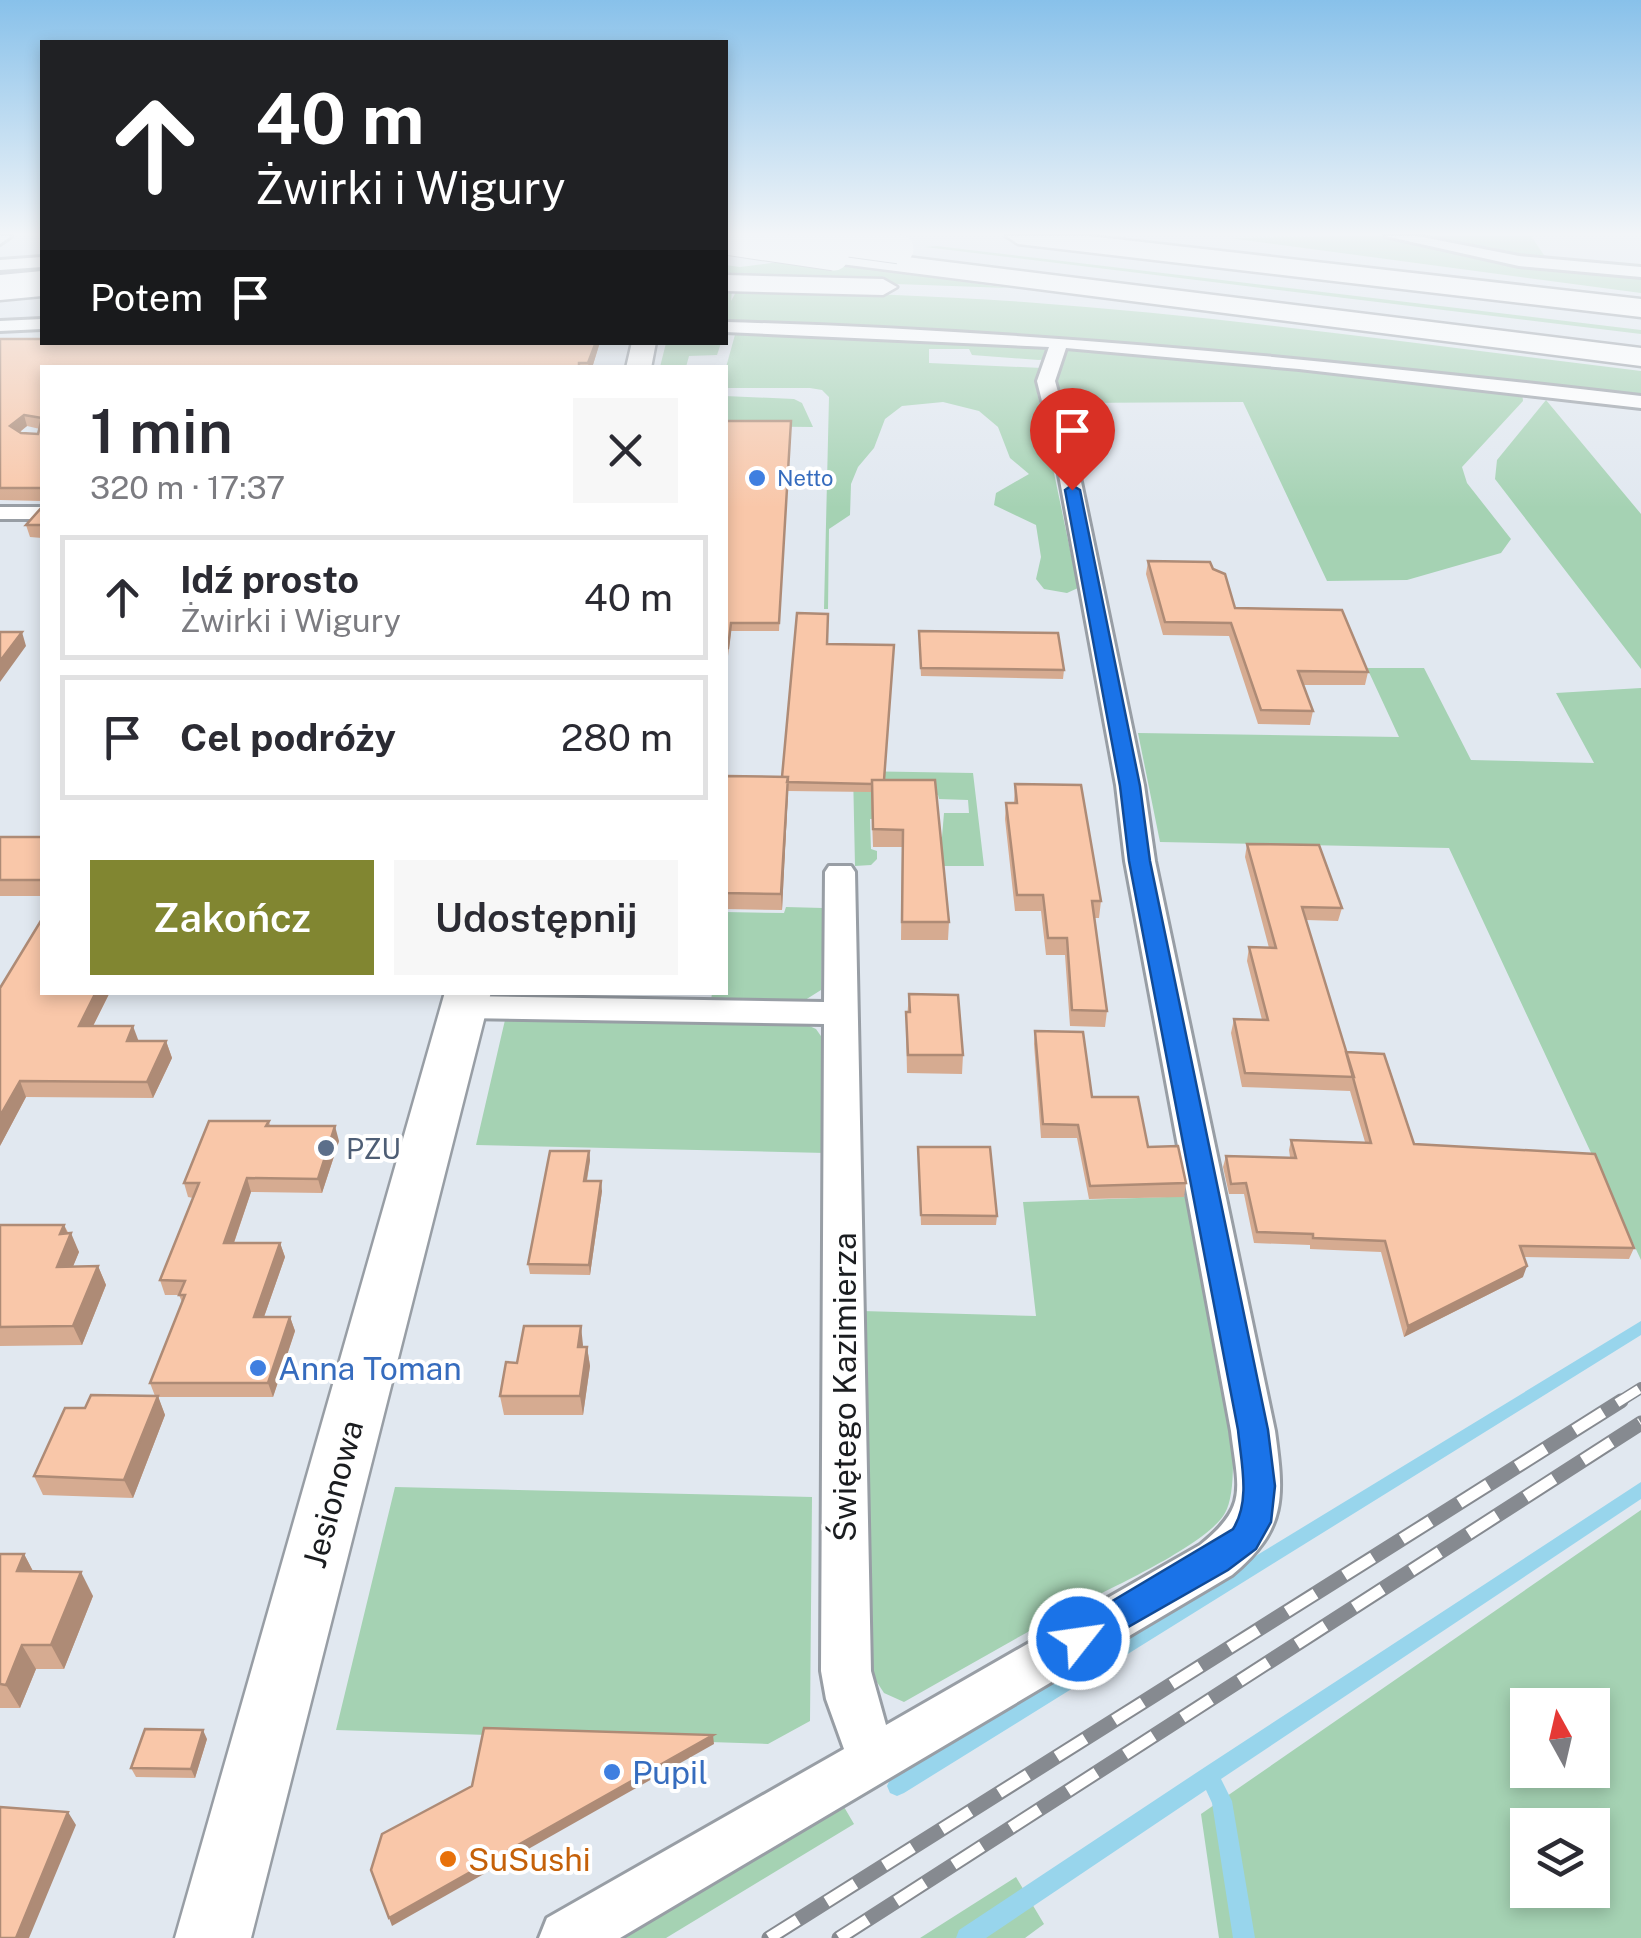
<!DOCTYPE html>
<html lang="pl">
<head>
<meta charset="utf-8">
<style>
  body { margin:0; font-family:"Public Sans",sans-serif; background:#f7f7f7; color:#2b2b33; height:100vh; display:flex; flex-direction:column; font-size:38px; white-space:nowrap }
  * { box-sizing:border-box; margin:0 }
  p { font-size:32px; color:#7c7c81 }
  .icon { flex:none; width:55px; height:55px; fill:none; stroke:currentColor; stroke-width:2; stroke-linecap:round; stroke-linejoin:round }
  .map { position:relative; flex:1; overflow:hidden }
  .drawer { position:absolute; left:40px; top:365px; width:688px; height:630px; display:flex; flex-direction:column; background:#fff; border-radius:0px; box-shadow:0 5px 15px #0003 }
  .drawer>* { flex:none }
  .hud { position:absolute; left:40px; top:40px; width:688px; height:305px; border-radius:0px; box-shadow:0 5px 15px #0003; background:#202124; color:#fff; overflow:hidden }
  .needle { width:65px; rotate:352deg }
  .controls { position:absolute; left:1510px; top:1688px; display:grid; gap:20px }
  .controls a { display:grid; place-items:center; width:100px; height:100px; border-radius:0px; background:#fff; box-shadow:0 5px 15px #0003; font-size:50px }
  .pin { position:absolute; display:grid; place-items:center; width:85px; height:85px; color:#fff; margin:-102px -42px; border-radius:50% 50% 50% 0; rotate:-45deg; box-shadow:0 0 10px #0007 }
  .pin .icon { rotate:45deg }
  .me { position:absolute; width:110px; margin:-55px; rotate:60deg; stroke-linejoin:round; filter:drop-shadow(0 0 8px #0008) }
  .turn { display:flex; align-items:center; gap:35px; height:210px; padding:0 50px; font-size:45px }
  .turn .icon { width:130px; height:130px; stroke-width:2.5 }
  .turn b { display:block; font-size:70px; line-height:85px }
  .then { display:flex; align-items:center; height:95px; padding:0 50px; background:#0003; gap:20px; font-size:38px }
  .round { display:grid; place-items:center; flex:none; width:105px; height:105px; border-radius:0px; background:#f7f7f7 }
  .headline { display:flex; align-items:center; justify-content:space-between; height:170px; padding:0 50px }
  h1 { font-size:60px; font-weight:600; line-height:75px }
  .button { display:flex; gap:20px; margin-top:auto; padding:20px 50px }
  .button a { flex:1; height:115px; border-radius:0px; background:#818631; color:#fff; font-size:40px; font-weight:600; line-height:115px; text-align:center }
  .button a+a { background:#f7f7f7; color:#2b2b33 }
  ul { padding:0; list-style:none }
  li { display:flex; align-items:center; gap:30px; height:125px; margin:0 20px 15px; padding:0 30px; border:5px solid #e1e1e2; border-radius:0px }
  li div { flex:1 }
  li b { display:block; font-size:38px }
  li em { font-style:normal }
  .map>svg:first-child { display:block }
  .green { fill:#a5d2b3; fill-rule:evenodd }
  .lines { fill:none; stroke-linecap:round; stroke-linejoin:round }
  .stream { fill:#98d5ec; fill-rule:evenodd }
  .street-casing { stroke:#989ea5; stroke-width:6 }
  .secondary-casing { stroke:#989ea5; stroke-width:5 }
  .highway-casing { stroke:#989ea5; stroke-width:5 }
  .street { fill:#fff; fill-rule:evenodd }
  .secondary { fill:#fff; fill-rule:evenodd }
  .highway { fill:#fff; fill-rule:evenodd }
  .rail-far1-casing { stroke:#868a90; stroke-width:12 }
  .rail-casing { stroke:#868a90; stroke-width:15 }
  .rail-far1 { stroke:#fff; stroke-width:9; stroke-dasharray:26; stroke-linecap:butt }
  .rail { stroke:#fff; stroke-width:11; stroke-dasharray:34; stroke-linecap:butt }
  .highway-bridge-casing { stroke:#989ea5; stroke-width:31; stroke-linecap:butt }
  .highway-bridge { stroke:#fff; stroke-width:29 }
  .wall { fill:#d6ab91; fill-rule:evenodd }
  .shaded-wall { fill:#ae8b76 }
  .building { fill:#f9c7a9; stroke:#ae8b76; stroke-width:2.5; fill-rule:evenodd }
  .route { fill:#1a73e8; stroke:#114b97; stroke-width:2.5 }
  .shop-dot { fill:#3f7fe0; stroke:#fff; stroke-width:4 }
  .service-dot { fill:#5c6f8a; stroke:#fff; stroke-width:4 }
  .food-dot { fill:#e8710a; stroke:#fff; stroke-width:4 }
  .labels { text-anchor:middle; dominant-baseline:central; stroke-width:8; stroke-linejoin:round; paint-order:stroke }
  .far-shop-label { font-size:22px; fill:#366cbe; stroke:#fff; text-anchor:start }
  .service-label { font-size:28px; fill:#4e5e75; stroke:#fff; text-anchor:start }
  .near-shop-label { font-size:32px; fill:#366cbe; stroke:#fff; text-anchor:start }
  .near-street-label { font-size:32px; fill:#1b1d20; stroke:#fff }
  .near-food-label { font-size:32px; fill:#c56008; stroke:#fff; text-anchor:start }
</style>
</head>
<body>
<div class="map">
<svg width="1641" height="1938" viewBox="0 0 1641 1938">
  <rect width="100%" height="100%" fill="#e1e8f0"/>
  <!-- green -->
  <path class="green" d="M 1380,236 L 1476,256 L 1641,274 L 1641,293 L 1229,238 Z
    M 1431,236 L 1531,236 L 1546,258 L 1563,264 L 1430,240 Z
    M 937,246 L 1641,330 L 1641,334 L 925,247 Z
    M 779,262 L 831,263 L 1008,288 L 725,278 L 725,265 L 740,267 Z
    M 725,290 L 732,290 L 731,301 L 737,290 C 833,293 928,295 1024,302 C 1230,317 1436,346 1641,371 L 1641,399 L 1316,363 L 725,324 Z
    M 736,331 L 1049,348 L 1046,359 L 1039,360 L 972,355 L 969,349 L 929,349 L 929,363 L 1042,368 L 1040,381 L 1035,382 L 1078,588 L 1067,593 L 1044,589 L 1036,579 L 1041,557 L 1036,525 L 994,505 L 996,493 L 1029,474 L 1010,458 L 998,427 L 979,411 L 943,402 L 902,406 L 885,419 L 874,448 L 858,467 L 851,484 L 850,515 L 829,529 L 828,609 L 824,609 L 829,397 L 822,390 L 810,388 L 725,388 L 725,371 Z
    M 666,343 L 666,342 L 721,343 L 717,355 L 689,356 L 686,367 L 660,367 Z
    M 1072,348 L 1371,374 L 1522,392 L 1523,401 L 1462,467 L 1467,483 L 1511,539 L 1501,553 L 1407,580 L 1327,581 L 1243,402 L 1064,403 L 1054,373 L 1065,349 Z
    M 725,396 L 794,399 L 802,403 L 813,427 L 725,426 Z
    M 1546,400 L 1641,514 L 1641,669 L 1495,479 L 1497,460 Z
    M 1367,668 L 1424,668 L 1471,760 L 1594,763 L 1556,693 L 1641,688 L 1641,1260 L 1449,848 L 1160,842 L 1138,733 L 1399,737 Z
    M 853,771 L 973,773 L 984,866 L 907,866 L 929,837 L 942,837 L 944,813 L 969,813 L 968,800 L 939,799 L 938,795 L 875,796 L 877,819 L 870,819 L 871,849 L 877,851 L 877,859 L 871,865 L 855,866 Z
    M 786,907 L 823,908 L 821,990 L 802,1002 L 711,1001 L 712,993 L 725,992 L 725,912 L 784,913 Z
    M 517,1018 L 805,1024 L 816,1029 L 823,1039 L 826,1153 L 476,1145 L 505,1020 Z
    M 1196,1196 C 1206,1255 1251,1468 1225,1513 C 1206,1546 1106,1590 1070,1609 C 1014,1639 959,1671 904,1702 L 884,1693 L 871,1673 L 862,1311 L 1036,1316 L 1023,1202 Z
    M 395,1487 L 812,1497 L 810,1721 L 768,1744 L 336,1730 Z
    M 1641,1510 L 1641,1938 L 1219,1938 L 1201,1814 ZM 1592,1705 L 1592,1770 L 1528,1770 L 1528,1705 ZM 1528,1825 L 1592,1825 L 1592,1890 L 1528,1890 Z
    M 840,1800 L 854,1824 L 666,1938 L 608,1938 Z
    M 1016,1877 L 1044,1924 L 1025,1938 L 920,1938 Z"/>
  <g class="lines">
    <!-- stream -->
    <path class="stream" d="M 1641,1321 L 1641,1335 L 904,1793 L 897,1796 L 890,1793 L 887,1786 L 890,1779 Z
      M 1641,1482 L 1641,1499 L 1221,1779 L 1232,1801 L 1255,1938 L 1233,1938 L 1212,1803 L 1206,1790 L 986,1938 L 956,1938 L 959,1930 L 1202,1769 Z"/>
    <!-- street casing -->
    <g class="street-casing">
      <path id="street" d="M 0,236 L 11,236 L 0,244 Z
        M 1385,236 L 1417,236 L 1519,256 L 1641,267 L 1641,277 L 1519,266 Z
        M 42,257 L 42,267 L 0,270 L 0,260 Z
        M 42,319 L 42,329 L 0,331 L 0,321 Z
        M 725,322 C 1032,330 1336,361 1641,396 L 1641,408 L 1299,369 L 1066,348 L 1055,381 L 1075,453 L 1144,785 L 1155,861 L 1275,1431 C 1284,1497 1287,1529 1232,1575 L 620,1938 L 539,1938 L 547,1918 L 844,1749 L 826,1699 L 821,1671 L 824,1024 L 464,1018 L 452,1015 L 447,1007 L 452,999 L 464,996 L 824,1002 L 825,872 L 829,866 L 851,866 L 855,872 L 871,1671 L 886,1725 L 1200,1545 C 1249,1506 1238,1489 1231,1431 L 1125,861 L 1116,785 L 1055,453 L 1037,381 L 1049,347 L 725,332 Z
        M 0,507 L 42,507 L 42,519 L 0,519 Z"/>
    </g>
    <!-- secondary casing -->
    <g class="secondary-casing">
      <path id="secondary" d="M 42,282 L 42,296 L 0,300 L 0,286 Z
        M 632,342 L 656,342 L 651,368 L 626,368 Z
        M 445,992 L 491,992 L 251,1938 L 175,1938 Z"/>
    </g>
    <!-- highway casing -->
    <g class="highway-casing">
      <path id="highway" d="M 1006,236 L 1089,236 L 1641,299 L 1641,317 L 1018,244 Z
        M 834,248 L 1641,348 L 1641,366 L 825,262 L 821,256 Z
        M 42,271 L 42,287 L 0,291 L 0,275 Z
        M 725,275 L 883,279 L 897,287 L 883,295 L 725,291 Z"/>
    </g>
    <!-- street -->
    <use href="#street" class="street"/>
    <!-- secondary -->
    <use href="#secondary" class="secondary"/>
    <!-- highway -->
    <use href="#highway" class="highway"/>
    <!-- rail-far1 casing -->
    <g class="rail-far1-casing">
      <path id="rail-far1" d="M 1617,1403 L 1641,1388"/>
    </g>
    <!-- rail casing -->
    <g class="rail-casing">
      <path id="rail" d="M 769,1938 L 1621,1401
        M 839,1938 L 1641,1423"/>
    </g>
    <!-- rail-far1 -->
    <use href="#rail-far1" class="rail-far1"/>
    <!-- rail -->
    <use href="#rail" class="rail"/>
    <!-- highway-bridge casing -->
    <g class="highway-bridge-casing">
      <path id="highway-bridge" d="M 805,236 L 899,249
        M 725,240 L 834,256"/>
    </g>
    <!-- highway-bridge -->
    <use href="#highway-bridge" class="highway-bridge"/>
  </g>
  <!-- wall -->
  <path class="wall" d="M 0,339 L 600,342 L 592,368 L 42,368 L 42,501 L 0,500 ZM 27,426 L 40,429 L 38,434 L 20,432 Z
    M 725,421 L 791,421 L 779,631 L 731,631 L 728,656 L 725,656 Z
    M 42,507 L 42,538 L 30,537 L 26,525 Z
    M 1148,561 L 1213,569 L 1235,608 L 1368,672 L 1365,685 L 1303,685 L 1313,711 L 1310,725 L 1258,724 L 1229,636 L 1163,635 L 1146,574 Z
    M 919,639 L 1064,670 L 1063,679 L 921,676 Z
    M 827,644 L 885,780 L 949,922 L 948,940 L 901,940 L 902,847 L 873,847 L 871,792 L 788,791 L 782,910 L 725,909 L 725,776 L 782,777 Z
    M 1015,784 L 1101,901 L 1099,918 L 1094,918 L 1107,1011 L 1105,1027 L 1070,1026 L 1065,955 L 1046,955 L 1041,911 L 1015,911 L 1005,819 L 1006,803 L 1014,803 Z
    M 0,837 L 42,837 L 42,896 L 0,896 Z
    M 1247,844 L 1342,908 L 1338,921 L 1306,920 L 1346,1052 L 1414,1144 L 1634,1248 L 1629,1259 L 1524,1257 L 1523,1277 L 1404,1337 L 1381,1252 L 1310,1249 L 1310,1245 L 1254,1243 L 1244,1194 L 1229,1194 L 1223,1167 L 1226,1156 L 1290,1157 L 1289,1150 L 1291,1140 L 1365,1142 L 1350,1091 L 1242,1087 L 1231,1033 L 1234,1019 L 1262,1020 L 1247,961 L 1249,947 L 1269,948 L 1245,857 Z
    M 42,992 L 110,992 L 93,1026 L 138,1041 L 166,1041 L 172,1058 L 153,1098 L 26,1097 L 0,1146 Z
    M 909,994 L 963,1055 L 962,1074 L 907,1073 L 906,1030 Z
    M 1035,1031 L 1092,1097 L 1186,1183 L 1184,1197 L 1089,1199 L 1077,1138 L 1041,1138 L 1034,1044 Z
    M 269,1121 L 270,1126 L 339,1141 L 322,1193 L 251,1192 L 234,1243 L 280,1243 L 285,1257 L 264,1317 L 290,1317 L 295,1331 L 273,1397 L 158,1397 L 165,1415 L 133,1498 L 43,1495 L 34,1476 L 85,1408 L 155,1396 L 150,1383 L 182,1302 L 179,1295 L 165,1295 L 160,1280 L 193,1198 L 188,1197 L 184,1183 Z
    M 918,1147 L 997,1216 L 996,1225 L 921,1225 Z
    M 589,1151 L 590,1160 L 587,1181 L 602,1191 L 590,1275 L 530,1274 L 528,1264 Z
    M 0,1225 L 64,1225 L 79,1252 L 73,1266 L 98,1266 L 106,1285 L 82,1345 L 0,1346 Z
    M 583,1347 L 587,1347 L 590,1366 L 583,1415 L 504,1415 L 500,1396 L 517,1363 Z
    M 0,1554 L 24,1554 L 33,1571 L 93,1596 L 64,1669 L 36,1669 L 20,1708 L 0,1708 Z
    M 207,1739 L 195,1778 L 136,1777 L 131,1768 Z"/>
  <!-- shaded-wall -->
  <path class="shaded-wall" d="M 596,342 L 600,342 L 592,368 L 589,368 L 588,363 Z
    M 24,415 L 27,426 L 13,437 L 10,426 Z
    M 22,632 L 26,646 L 0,682 L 0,661 Z
    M 788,777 L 788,792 L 782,910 L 781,894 Z
    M 96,992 L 110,992 L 85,1042 L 79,1026 Z
    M 133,1026 L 139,1042 L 127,1041 Z
    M 166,1041 L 172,1058 L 153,1098 L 147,1082 Z
    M 20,1081 L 26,1097 L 0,1146 L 0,1116 Z
    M 335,1126 L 339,1141 L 322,1193 L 318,1179 Z
    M 589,1151 L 590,1160 L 585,1190 L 584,1181 Z
    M 247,1178 L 251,1192 L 229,1257 L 224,1243 Z
    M 601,1181 L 602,1191 L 590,1275 L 589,1265 Z
    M 64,1225 L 69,1237 L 71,1233 L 79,1252 L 65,1286 L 57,1267 L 60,1234 Z
    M 280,1243 L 285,1257 L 259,1331 L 254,1317 Z
    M 98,1266 L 106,1285 L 82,1345 L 73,1326 Z
    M 1527,1266 L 1523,1277 L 1404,1337 L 1408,1326 Z
    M 290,1317 L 295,1331 L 273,1397 L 268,1383 Z
    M 581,1326 L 583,1345 L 580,1366 L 578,1347 Z
    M 587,1347 L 590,1366 L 583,1415 L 580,1396 Z
    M 158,1396 L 165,1415 L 133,1498 L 124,1480 Z
    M 24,1554 L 37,1579 L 17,1571 Z
    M 81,1572 L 93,1596 L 64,1669 L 51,1645 Z
    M 22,1645 L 36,1669 L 20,1708 L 6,1685 Z
    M 203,1730 L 207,1739 L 195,1778 L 191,1769 Z
    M 713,1735 L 714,1744 L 392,1926 L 389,1918 Z
    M 68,1812 L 76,1825 L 29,1938 L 16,1938 Z"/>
  <!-- building -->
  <path class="building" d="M 0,339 L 42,339 L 42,342 L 596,342 L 588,363 L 579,363 L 579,368 L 42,368 L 42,488 L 0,488 ZM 24,415 L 42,418 L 38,434 L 21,433 L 10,426 Z
    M 725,421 L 791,421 L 779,623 L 731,623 L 728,648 L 725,648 Z
    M 42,507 L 42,525 L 26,525 Z
    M 1148,561 L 1210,562 L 1213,569 L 1225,574 L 1235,608 L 1342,610 L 1368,672 L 1298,671 L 1313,711 L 1261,710 L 1231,623 L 1165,622 Z
    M 797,613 L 828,614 L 827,644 L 894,645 L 884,780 L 872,780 L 872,784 L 787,782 L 788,777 L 782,777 Z
    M 919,631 L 1058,633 L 1064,670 L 921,668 Z
    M 0,632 L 22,632 L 0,661 Z
    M 725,776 L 788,777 L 781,894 L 725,893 Z
    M 872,780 L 935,780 L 949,922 L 902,922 L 903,830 L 873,829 Z
    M 1015,784 L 1081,785 L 1101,901 L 1092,901 L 1107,1011 L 1072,1010 L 1067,938 L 1048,938 L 1043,895 L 1017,895 L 1006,803 L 1017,803 Z
    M 0,837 L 42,837 L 42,880 L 0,880 Z
    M 1247,844 L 1319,845 L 1342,908 L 1302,907 L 1354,1077 L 1245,1073 L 1234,1019 L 1268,1020 L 1249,947 L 1276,948 Z
    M 42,919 L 42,992 L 96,992 L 79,1026 L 133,1026 L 127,1041 L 166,1041 L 147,1082 L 20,1081 L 0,1116 L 0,988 Z
    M 909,994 L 958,995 L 963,1055 L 908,1055 L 906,1012 L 910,1012 Z
    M 1035,1031 L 1083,1032 L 1092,1097 L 1138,1097 L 1148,1147 L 1178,1146 L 1186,1183 L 1090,1186 L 1078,1125 L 1043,1124 Z
    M 1346,1052 L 1384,1054 L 1414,1144 L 1595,1154 L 1634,1248 L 1520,1246 L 1527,1266 L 1408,1326 L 1385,1241 L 1313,1238 L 1313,1234 L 1257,1232 L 1246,1183 L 1231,1184 L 1226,1156 L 1296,1158 L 1291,1140 L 1371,1143 Z
    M 209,1121 L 269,1121 L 266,1126 L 335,1126 L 318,1179 L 247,1178 L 224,1243 L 280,1243 L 254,1317 L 290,1317 L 268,1383 L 150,1383 L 185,1295 L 179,1295 L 185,1281 L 160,1280 L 199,1183 L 184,1183 Z
    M 918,1147 L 990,1147 L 997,1216 L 921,1215 Z
    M 550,1151 L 589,1151 L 584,1181 L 601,1181 L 589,1265 L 528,1264 Z
    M 0,1225 L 64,1225 L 60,1234 L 71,1233 L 57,1267 L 98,1266 L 73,1326 L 0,1327 Z
    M 524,1326 L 581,1326 L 578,1347 L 587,1347 L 580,1396 L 500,1396 L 506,1362 L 517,1363 Z
    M 91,1395 L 158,1396 L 124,1480 L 34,1476 L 65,1408 L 85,1408 Z
    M 0,1554 L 24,1554 L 17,1571 L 81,1572 L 51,1645 L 22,1645 L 6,1685 L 0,1684 Z
    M 484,1728 L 713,1735 L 389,1918 L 371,1870 L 382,1834 L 472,1786 Z
    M 145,1729 L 203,1730 L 191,1769 L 131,1768 Z
    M 0,1807 L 68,1812 L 16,1938 L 0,1938 Z"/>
  <!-- sky -->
  <linearGradient id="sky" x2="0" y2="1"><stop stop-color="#88c1ea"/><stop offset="0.46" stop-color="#f2f5f8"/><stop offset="1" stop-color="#f2f5f8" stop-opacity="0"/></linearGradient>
  <rect width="1641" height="508" fill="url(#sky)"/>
  <!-- route -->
  <path class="route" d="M 1072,485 L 1080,490 L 1140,786 L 1150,861 L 1268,1430 L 1275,1486 L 1271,1522 L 1256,1549 L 1228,1570 L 1079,1655 L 1067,1650 L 1062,1639 L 1067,1628 L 1233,1529 C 1251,1501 1241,1462 1238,1430 L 1129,861 L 1120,786 L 1065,490 Z"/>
  <!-- markers -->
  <g class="shop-dot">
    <circle cx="757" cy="478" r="10"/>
    <circle cx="258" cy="1368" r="10"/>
    <circle cx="612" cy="1772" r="10"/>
  </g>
  <circle class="service-dot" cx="326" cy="1148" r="10"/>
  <circle class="food-dot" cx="448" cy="1859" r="10"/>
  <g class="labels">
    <!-- far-shop labels -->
    <g class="far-shop-label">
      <text x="777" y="478">Netto</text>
    </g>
    <!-- service labels -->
    <g class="service-label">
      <text x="346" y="1148">PZU</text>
    </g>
    <!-- near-shop labels -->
    <g class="near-shop-label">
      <text x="278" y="1368">Anna Toman</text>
      <text x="632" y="1772">Pupil</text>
    </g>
    <!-- near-street labels -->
    <g class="near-street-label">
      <text transform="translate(844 1387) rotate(-90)">Świętego Kazimierza</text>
      <text transform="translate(333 1494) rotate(-75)">Jesionowa</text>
    </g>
    <!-- near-food labels -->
    <g class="near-food-label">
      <text x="468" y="1859">SuSushi</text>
    </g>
  </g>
</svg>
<div class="controls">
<a><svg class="needle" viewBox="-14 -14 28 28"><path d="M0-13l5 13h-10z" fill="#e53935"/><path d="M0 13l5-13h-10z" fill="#7c7c81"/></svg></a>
<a><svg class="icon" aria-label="layers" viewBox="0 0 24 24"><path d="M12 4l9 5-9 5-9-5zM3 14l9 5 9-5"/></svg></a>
</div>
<div class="pin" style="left:1072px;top:490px;background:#d93025"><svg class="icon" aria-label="arrive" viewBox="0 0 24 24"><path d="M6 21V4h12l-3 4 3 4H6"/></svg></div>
<svg class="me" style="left:1079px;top:1639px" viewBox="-20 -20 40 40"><circle r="17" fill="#1a73e8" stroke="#fff" stroke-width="3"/><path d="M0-11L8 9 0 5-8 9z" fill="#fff"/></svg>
<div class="hud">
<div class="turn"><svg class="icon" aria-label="ahead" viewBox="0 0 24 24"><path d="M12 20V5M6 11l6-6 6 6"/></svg><div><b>40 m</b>Żwirki i Wigury</div></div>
<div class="then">Potem<svg class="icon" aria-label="arrive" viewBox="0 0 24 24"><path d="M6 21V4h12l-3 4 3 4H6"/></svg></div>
</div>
<section class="drawer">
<div class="headline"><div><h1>1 min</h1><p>320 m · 17:37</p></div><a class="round"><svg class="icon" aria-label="close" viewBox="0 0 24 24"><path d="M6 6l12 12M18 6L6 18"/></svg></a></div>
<ul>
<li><svg class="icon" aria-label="ahead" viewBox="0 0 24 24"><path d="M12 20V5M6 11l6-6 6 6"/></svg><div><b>Idź prosto</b><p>Żwirki i Wigury</p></div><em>40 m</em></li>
<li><svg class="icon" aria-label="arrive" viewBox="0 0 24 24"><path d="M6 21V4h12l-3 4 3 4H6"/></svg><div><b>Cel podróży</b></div><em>280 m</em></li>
</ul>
<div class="button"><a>Zakończ</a><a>Udostępnij</a></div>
</section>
</div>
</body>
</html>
